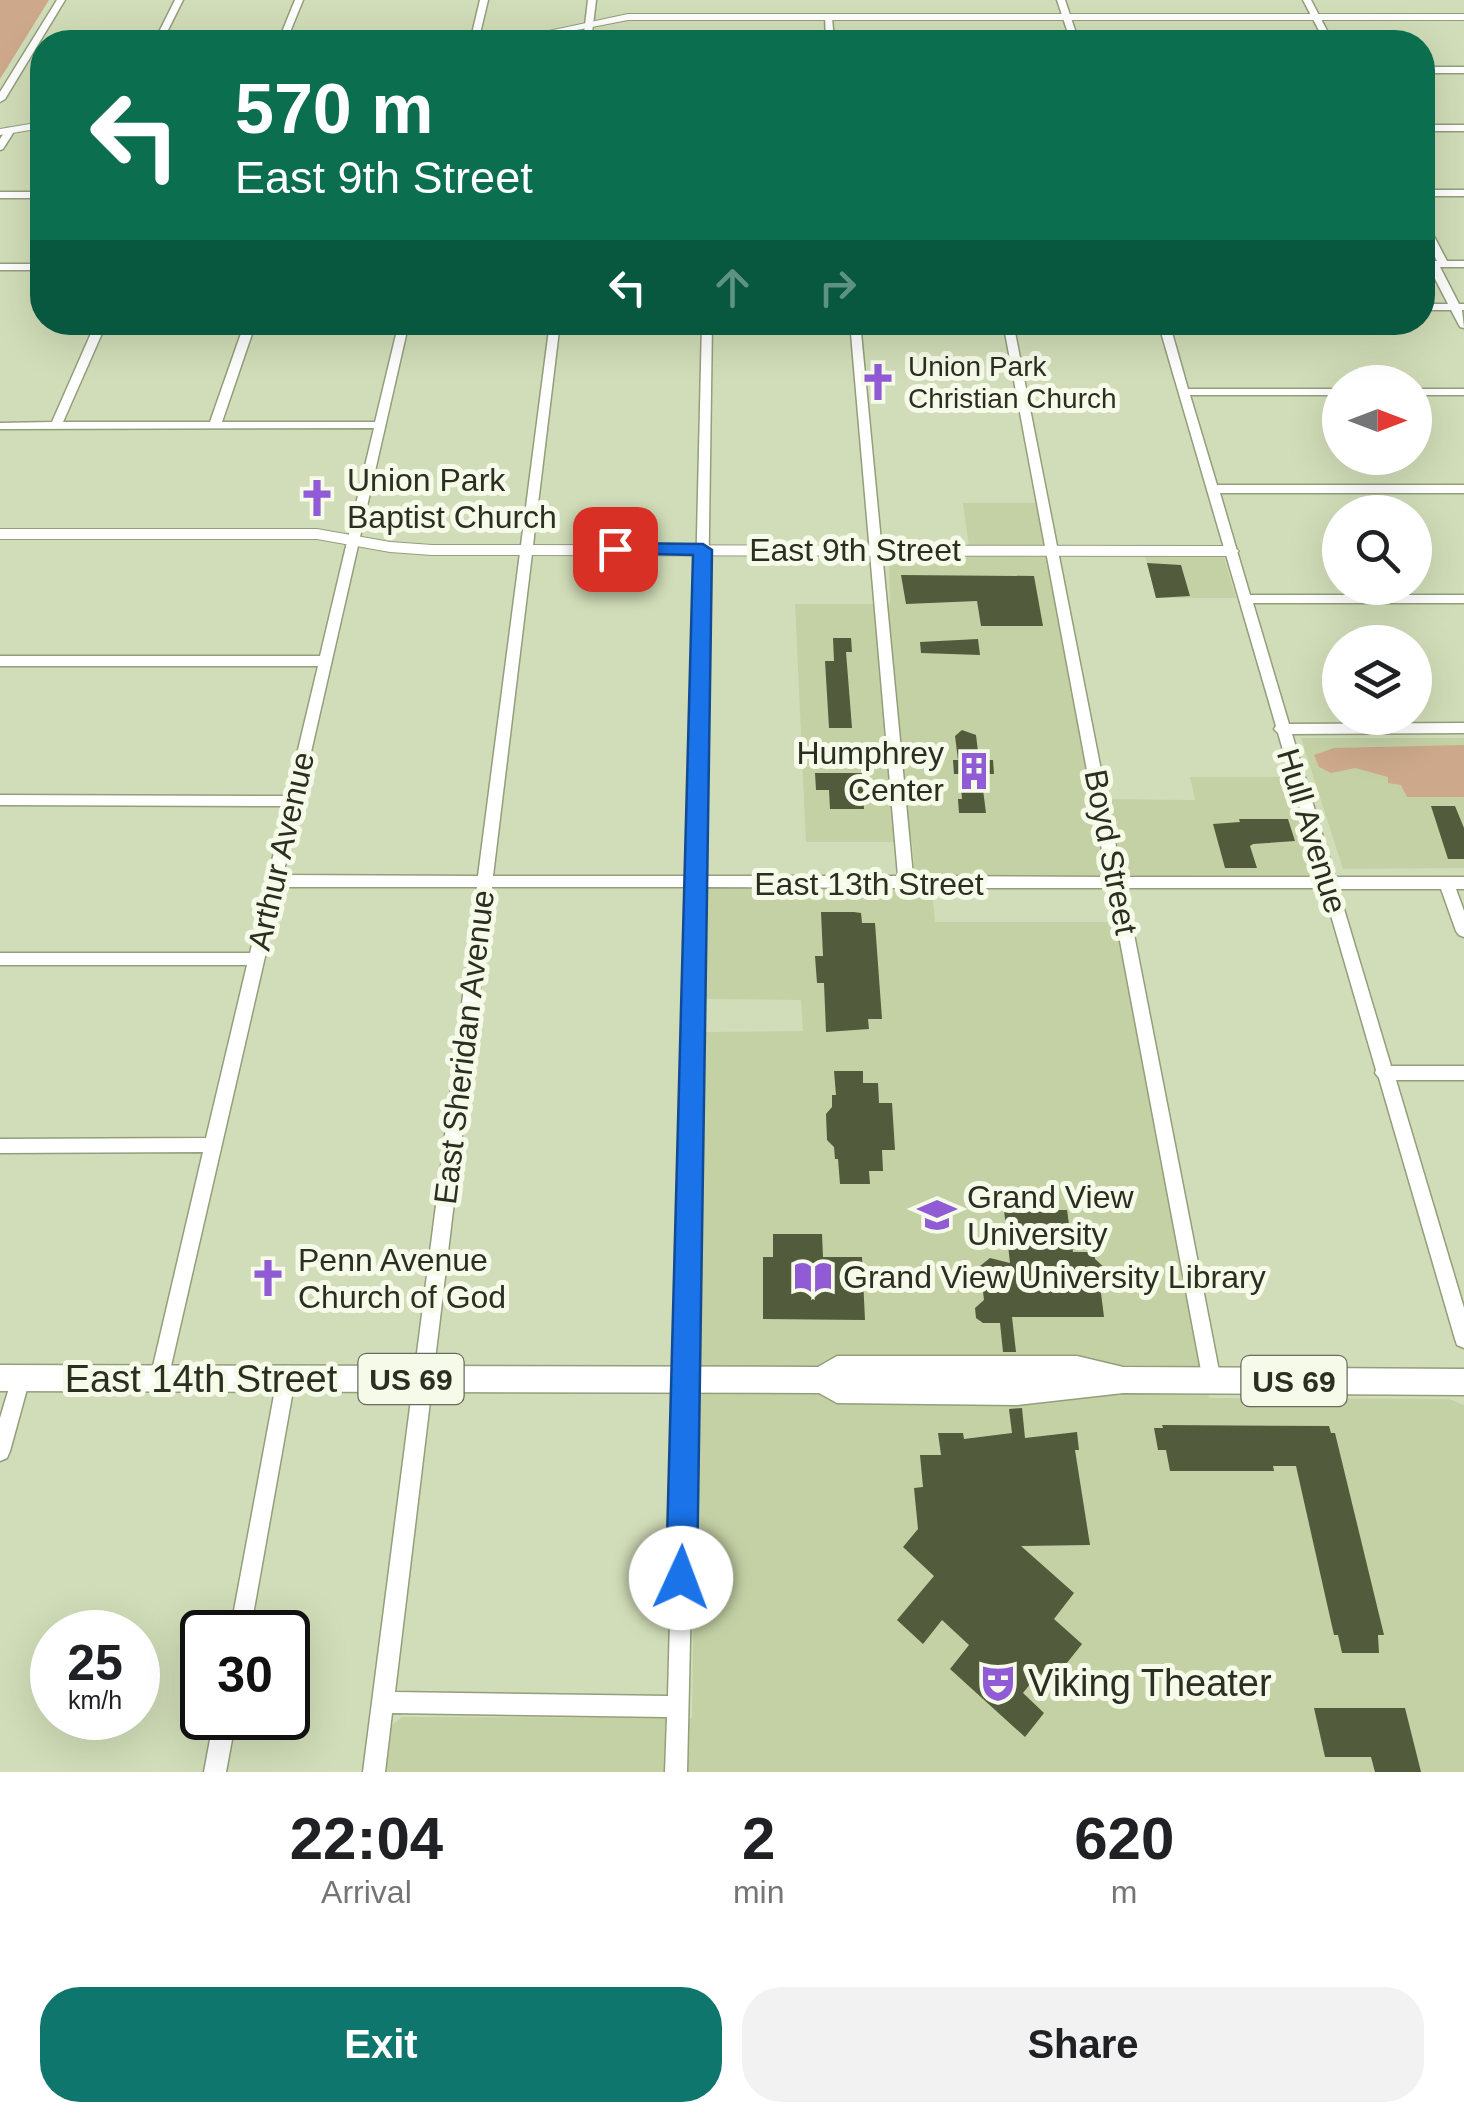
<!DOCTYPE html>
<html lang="en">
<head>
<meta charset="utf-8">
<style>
  body { margin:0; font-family:Arial,sans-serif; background:#f2f2f2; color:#202124; height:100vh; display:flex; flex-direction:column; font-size:38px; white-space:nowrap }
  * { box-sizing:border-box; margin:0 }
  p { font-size:32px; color:#757577 }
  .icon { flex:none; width:55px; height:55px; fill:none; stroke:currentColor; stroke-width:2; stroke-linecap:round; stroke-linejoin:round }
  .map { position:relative; height:1772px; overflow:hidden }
  .sheet { display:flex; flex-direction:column; background:#fff; flex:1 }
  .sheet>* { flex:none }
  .banner { position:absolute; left:30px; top:30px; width:1405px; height:305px; border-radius:40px; box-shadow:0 10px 40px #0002; background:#0b6e4f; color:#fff; overflow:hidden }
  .needle { width:65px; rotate:90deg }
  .tools { position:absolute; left:1322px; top:365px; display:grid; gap:20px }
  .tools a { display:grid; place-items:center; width:110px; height:110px; border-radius:50%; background:#fff; box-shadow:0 10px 40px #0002; font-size:50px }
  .speed { position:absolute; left:30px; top:1610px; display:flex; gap:20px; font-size:50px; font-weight:700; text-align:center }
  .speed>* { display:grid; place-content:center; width:130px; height:130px; border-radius:50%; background:#fff; box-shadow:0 10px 40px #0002; line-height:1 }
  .speed small { font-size:25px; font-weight:400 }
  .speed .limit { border:5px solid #111; border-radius:15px; background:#fff; color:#111 }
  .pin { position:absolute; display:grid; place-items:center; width:85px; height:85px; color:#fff; margin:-42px; border-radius:20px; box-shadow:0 5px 15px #0006 }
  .me { position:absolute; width:110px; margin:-55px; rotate:2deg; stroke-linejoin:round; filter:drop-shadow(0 0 8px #0008) }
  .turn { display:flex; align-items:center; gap:35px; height:210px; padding:0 40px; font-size:45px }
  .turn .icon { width:130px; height:130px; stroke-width:2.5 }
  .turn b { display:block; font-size:70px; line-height:85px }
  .lanes { display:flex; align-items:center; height:95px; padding:0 40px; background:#0003; justify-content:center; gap:50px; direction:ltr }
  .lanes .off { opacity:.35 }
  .eta { display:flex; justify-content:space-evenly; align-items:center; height:170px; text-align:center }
  .eta b { font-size:60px; font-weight:600; line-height:70px }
  .action { display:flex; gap:20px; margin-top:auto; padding:20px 40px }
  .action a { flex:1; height:115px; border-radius:40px; background:#0f766e; color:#fff; font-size:40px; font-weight:600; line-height:115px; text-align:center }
  .action a+a { background:#f2f2f2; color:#202124 }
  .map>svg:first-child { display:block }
  .built { fill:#c4d1a5 }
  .green { fill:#cda88a }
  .building { fill:#525b3b }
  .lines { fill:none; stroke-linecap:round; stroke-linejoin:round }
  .minor-casing { stroke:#939e7b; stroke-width:3 }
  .tertiary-casing { stroke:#939e7b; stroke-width:2 }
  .primary-casing { stroke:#939e7b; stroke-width:3 }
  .minor { fill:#fff; fill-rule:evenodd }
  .tertiary { fill:#fff; fill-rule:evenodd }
  .primary { fill:#fff; fill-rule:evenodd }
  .route { fill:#1a73e8; stroke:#114b97; stroke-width:2.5 }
  .labels { text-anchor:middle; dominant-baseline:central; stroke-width:10; stroke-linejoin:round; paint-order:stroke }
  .far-poi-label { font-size:28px; fill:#2b2f21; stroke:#f5fbe8; text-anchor:start }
  .shield { fill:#f5fbe8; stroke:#686c5d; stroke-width:2.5 }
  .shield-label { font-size:30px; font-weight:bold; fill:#2b2f21 }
  .poi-label { font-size:32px; fill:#2b2f21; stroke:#f5fbe8; text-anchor:start }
  .street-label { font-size:32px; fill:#2b2f21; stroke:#f5fbe8 }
  .near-street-label { font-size:38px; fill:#2b2f21; stroke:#f5fbe8 }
  .near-poi-label { font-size:38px; fill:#2b2f21; stroke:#f5fbe8; text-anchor:start }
</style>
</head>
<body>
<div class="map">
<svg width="1464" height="1772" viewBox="0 0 1464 1772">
  <rect width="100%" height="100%" fill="#d1ddb8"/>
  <!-- built -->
  <path class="built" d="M 963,503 L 1038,503 L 1047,550 L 1222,551 L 1236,598 L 1156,598 L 1145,555 L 1048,555 L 1095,799 L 1195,800 L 1190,777 L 1289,777 L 1319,875 L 931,876 L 935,922 L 1118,922 L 1209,1398 L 1449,1399 L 1464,1405 L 1464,1772 L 386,1772 L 391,1726 L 402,1717 L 692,1718 L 702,1032 L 803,1031 L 801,1000 L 703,999 L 704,893 L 711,887 L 916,887 L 912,842 L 806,842 L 795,604 L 890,604 L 889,555 L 970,554 Z
    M 1301,738 L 1464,738 L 1464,868 L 1343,869 Z"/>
  <!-- green -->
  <path class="green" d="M 0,0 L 49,0 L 0,79 Z
    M 1464,745 L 1464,797 L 1407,797 L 1401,785 L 1388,783 L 1388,777 L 1355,768 L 1331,773 L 1319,767 L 1314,755 L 1334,748 Z"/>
  <!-- building -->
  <path class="building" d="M 1147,563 L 1181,565 L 1190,596 L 1156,598 Z
    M 901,575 L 1034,576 L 1043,626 L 981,626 L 977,601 L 906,604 Z
    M 833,638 L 851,638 L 852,652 L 846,652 L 852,728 L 829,728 L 825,661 L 834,661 Z
    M 978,639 L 980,655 L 921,653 L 920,642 Z
    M 962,730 L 976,735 L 979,760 L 993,760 L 994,774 L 981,774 L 986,813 L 959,813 L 958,799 L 962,799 L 960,774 L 954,774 L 953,760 L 958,760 L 955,736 Z
    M 815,773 L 862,773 L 864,809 L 830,809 L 829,790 L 816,790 Z
    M 1431,806 L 1455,806 L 1464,828 L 1464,859 L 1448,859 Z
    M 1239,819 L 1288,819 L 1295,841 L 1253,844 L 1250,846 L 1257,868 L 1225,868 L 1213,824 L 1240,822 Z
    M 821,912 L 854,912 L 861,913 L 862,923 L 875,923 L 882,1019 L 868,1019 L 869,1029 L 826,1032 L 824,983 L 817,983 L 815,956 L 823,956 Z
    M 834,1071 L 863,1071 L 863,1083 L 878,1083 L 879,1103 L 892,1103 L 895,1150 L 882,1150 L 883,1171 L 869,1171 L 870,1184 L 840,1184 L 838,1159 L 835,1159 L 834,1147 L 827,1140 L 826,1114 L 832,1107 L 832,1095 L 836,1095 Z
    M 1031,1201 L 1048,1201 L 1059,1210 L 1067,1210 L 1073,1252 L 1094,1252 L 1095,1259 L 1106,1269 L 1109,1285 L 1101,1293 L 1104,1317 L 1012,1317 L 1016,1352 L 1003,1352 L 1000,1323 L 983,1323 L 976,1318 L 975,1308 L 984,1300 L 980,1266 L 990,1258 L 1010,1263 L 1004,1210 L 1023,1210 Z
    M 773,1234 L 822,1234 L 823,1257 L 862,1257 L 865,1320 L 763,1319 L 763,1257 L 773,1257 Z
    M 1022,1408 L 1025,1438 L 1077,1432 L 1079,1450 L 1075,1450 L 1090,1545 L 1021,1546 L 1074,1593 L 1054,1619 L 1082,1644 L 1051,1683 L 1039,1673 L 1023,1693 L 1044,1713 L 1025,1737 L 950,1669 L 969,1645 L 955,1632 L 942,1620 L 923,1644 L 897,1620 L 934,1576 L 903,1547 L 918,1529 L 914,1488 L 923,1487 L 920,1455 L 941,1455 L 938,1433 L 963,1433 L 964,1439 L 1012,1433 L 1009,1409 Z
    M 1162,1425 L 1329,1426 L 1331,1433 L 1335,1433 L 1384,1635 L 1378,1635 L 1379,1653 L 1342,1653 L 1338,1635 L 1334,1635 L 1296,1466 L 1273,1466 L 1274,1471 L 1170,1471 L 1166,1450 L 1158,1450 L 1154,1428 L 1163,1428 Z
    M 1314,1708 L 1405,1708 L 1421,1772 L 1375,1772 L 1371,1757 L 1325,1757 Z"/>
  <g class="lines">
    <!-- minor casing -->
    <g class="minor-casing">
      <path id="minor" d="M 57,0 L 65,0 L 5,99 L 0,102 L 0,92 Z
        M 175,0 L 183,0 L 162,42 L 154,42 Z
        M 295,0 L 303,0 L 286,42 L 278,42 Z
        M 480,0 L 488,0 L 478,42 L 470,42 Z
        M 588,0 L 596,0 L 591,42 L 583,42 Z
        M 1057,0 L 1065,0 L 1079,42 L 1071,42 Z
        M 1303,0 L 1311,0 L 1333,42 L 1325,42 Z
        M 825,15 L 832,17 L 834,42 L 826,42 Z
        M 1422,67 L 1464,67 L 1464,73 L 1422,73 Z
        M 1422,125 L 1464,125 L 1464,131 L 1422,131 Z
        M 7,128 L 15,130 L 3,149 L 0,150 L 0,139 Z
        M 1422,190 L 1464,190 L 1464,196 L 1422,196 Z
        M 0,192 L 42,192 L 42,198 L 0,198 Z
        M 1422,220 L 1427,223 L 1447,261 L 1464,261 L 1464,267 L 1440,267 L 1459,304 L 1464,304 L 1464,310 L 1462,310 L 1464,328 L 1460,327 L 1451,310 L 1422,310 L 1422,304 L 1448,304 L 1429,267 L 1422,267 L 1422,261 L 1437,261 L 1422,233 Z
        M 0,264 L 42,264 L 42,270 L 0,270 Z
        M 96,322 L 107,322 L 63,422 L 210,422 L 245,322 L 256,322 L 222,422 L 375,422 L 399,322 L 409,322 L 283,875 L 478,876 L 550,322 L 560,322 L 493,876 L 689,876 L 702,322 L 712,322 L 704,876 L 898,876 L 850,322 L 860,322 L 913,876 L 1107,877 L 1003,322 L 1013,322 L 1122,877 L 1320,877 L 1278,733 L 1274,729 L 1276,726 L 1158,322 L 1169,322 L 1188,389 L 1340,389 L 1340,395 L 1190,395 L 1217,485 L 1464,485 L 1464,493 L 1220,493 L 1250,595 L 1464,595 L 1464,603 L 1253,603 L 1289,724 L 1464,723 L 1464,733 L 1292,734 L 1335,877 L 1464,877 L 1464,889 L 1456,889 L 1464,911 L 1464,937 L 1459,935 L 1456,931 L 1441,889 L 1338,889 L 1391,1066 L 1464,1066 L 1464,1080 L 1396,1080 L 1464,1308 L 1464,1348 L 1457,1345 L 1455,1339 L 1379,1078 L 1375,1073 L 1376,1070 L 1323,888 L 1125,888 L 1221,1381 L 1219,1387 L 1212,1390 L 1205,1387 L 1203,1381 L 1110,888 L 911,888 L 906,890 L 901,888 L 704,887 L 696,1379 L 687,1772 L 665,1772 L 667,1717 L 392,1713 L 385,1772 L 363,1772 L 477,887 L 281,887 L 168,1379 L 166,1385 L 159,1388 L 152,1385 L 150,1379 L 203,1152 L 0,1153 L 0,1139 L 206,1138 L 247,965 L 0,965 L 0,953 L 250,953 L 285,806 L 0,805 L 0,795 L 287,796 L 318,666 L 0,666 L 0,656 L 320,656 L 374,428 L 0,429 L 0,423 L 52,422 ZM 492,887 L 689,887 L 668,1696 L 395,1692 Z
        M 1415,389 L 1464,389 L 1464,395 L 1415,395 Z
        M 21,1369 L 28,1372 L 30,1378 L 10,1451 L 7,1458 L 0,1461 L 0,1418 L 12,1378 L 14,1372 Z
        M 286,1370 L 293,1373 L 295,1379 L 250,1632 L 230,1632 L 277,1379 L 279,1373 Z
        M 214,1718 L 236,1718 L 226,1772 L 204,1772 Z"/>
    </g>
    <!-- tertiary casing -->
    <g class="tertiary-casing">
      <path id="tertiary" d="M 628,14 L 1464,14 L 1464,20 L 628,20 L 515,42 L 498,42 Z
        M 42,122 L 42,128 L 0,135 L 0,129 Z
        M 0,529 L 317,529 L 390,542 L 432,545 L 1232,546 L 1239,551 L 1232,556 L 432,555 L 390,552 L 317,539 L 0,539 Z"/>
    </g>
    <!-- primary casing -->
    <g class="primary-casing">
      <path id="primary" d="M 837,1356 L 1077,1356 L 1123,1367 L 1464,1369 L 1464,1395 L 1123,1393 L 1017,1405 L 837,1403 L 819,1393 L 0,1391 L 0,1365 L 818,1367 Z"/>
    </g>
    <!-- minor -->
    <use href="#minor" class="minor"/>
    <!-- tertiary -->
    <use href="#tertiary" class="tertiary"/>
    <!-- primary -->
    <use href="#primary" class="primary"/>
  </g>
  <!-- route -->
  <path class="route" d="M 615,543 L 703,544 L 712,550 L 697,1578 L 692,1589 L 681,1593 L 670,1589 L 666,1578 L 693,555 L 609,553 L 609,545 Z"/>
  <!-- icons -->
  <defs>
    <g id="church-bare" transform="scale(3)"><path d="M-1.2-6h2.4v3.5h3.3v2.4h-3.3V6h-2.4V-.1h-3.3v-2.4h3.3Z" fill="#905bd4" stroke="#f5fbe8" stroke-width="2.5" paint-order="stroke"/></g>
    <g id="building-bare" transform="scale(3)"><path d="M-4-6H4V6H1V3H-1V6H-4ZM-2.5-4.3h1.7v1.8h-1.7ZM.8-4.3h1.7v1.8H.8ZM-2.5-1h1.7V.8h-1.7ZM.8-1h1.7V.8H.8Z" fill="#905bd4" stroke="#f5fbe8" stroke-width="2.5" paint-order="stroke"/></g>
    <g id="university-bare" transform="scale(3)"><path d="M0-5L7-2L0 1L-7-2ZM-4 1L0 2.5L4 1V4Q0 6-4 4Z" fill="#905bd4" stroke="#f5fbe8" stroke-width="2.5" paint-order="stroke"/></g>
    <g id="library-bare" transform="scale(3)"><path d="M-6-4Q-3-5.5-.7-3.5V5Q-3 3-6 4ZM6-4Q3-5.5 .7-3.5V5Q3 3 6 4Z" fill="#905bd4" stroke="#f5fbe8" stroke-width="2.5" paint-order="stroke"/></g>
    <g id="theatre-bare" transform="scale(3)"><path d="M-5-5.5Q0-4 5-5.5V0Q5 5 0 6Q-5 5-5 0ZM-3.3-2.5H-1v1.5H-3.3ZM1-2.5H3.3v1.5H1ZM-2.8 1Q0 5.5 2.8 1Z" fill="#905bd4" stroke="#f5fbe8" stroke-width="2.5" paint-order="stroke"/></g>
  </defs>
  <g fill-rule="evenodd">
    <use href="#church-bare" x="878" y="382"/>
    <use href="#church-bare" x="317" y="498"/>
    <use href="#building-bare" x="974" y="771"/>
    <use href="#university-bare" x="937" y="1215"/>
    <use href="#library-bare" x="813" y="1277"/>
    <use href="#church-bare" x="268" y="1278"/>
    <use href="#theatre-bare" x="998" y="1683"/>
  </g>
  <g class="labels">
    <!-- far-poi labels -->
    <g class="far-poi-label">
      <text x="908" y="366">Union Park<tspan x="908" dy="32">Christian Church</tspan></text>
    </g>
    <!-- shield labels -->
    <g class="shield">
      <rect x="358.5" y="1354" width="105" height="50" rx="8"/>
      <rect x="1241.5" y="1356" width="105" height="50" rx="8"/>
    </g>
    <g class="shield-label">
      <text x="411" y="1379">US 69</text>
      <text x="1294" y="1381">US 69</text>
    </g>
    <!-- poi labels -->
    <g class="poi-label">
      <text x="347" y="480">Union Park<tspan x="347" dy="37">Baptist Church</tspan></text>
      <text x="944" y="753" text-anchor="end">Humphrey<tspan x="944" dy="37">Center</tspan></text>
      <text x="967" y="1197">Grand View<tspan x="967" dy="37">University</tspan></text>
      <text x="298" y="1260">Penn Avenue<tspan x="298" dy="37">Church of God</tspan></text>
      <text x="843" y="1277">Grand View University Library</text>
    </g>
    <!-- street labels -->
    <g class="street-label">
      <text x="855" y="550">East 9th Street</text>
      <text transform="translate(1312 831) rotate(73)">Hull Avenue</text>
      <text transform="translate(281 851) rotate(-77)">Arthur Avenue</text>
      <text transform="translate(1111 852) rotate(79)">Boyd Street</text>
      <text x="869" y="884">East 13th Street</text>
      <text transform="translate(464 1047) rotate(-83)">East Sheridan Avenue</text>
    </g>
    <!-- near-street labels -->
    <g class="near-street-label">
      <text x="201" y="1379">East 14th Street</text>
    </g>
    <!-- near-poi labels -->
    <g class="near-poi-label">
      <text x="1028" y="1683">Viking Theater</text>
    </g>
  </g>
</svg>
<div class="tools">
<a><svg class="needle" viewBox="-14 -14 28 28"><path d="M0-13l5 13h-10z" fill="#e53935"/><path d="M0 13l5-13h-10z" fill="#757577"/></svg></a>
<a><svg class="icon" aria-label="search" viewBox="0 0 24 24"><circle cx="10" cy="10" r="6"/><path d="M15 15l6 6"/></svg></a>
<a><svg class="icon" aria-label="layers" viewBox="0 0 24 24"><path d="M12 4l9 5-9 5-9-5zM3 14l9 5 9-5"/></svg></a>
</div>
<div class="speed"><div>25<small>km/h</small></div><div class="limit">30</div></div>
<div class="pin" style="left:615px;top:549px;background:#d93025"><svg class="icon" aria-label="arrive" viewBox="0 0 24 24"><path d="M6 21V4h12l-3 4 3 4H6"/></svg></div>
<svg class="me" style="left:681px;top:1578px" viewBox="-20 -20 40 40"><circle r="19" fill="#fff"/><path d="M0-13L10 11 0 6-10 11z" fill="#1a73e8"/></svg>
<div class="banner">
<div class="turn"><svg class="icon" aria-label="left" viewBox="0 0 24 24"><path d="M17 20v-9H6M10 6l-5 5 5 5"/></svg><div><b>570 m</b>East 9th Street</div></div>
<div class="lanes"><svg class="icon" aria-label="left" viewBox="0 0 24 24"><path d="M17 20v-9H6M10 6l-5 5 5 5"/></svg><svg class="icon off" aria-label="ahead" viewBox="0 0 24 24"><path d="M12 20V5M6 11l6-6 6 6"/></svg><svg class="icon off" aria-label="right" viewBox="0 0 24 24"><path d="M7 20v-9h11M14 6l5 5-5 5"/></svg></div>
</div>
</div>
<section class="sheet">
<div class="eta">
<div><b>22:04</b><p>Arrival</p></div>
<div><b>2</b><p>min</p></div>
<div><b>620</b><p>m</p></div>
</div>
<div class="action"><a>Exit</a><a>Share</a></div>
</section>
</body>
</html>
